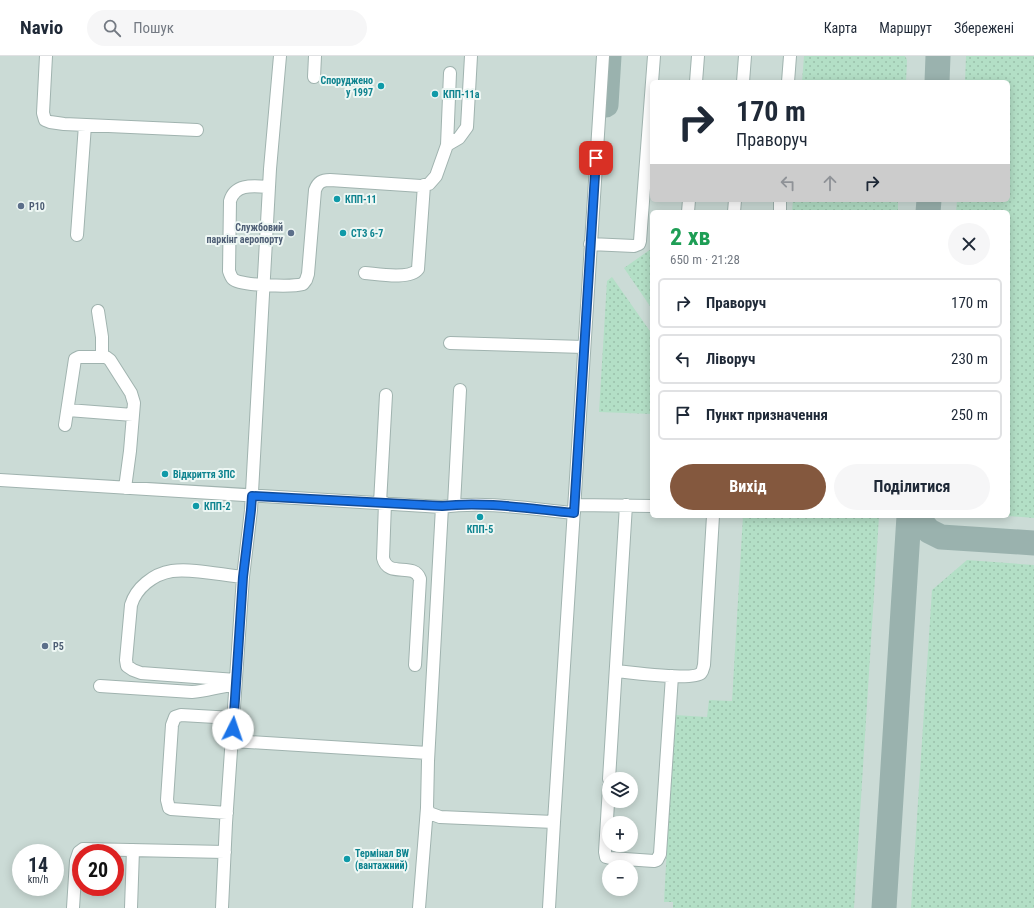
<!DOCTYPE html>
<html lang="uk">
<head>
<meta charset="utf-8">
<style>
  body { margin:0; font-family:"Roboto Condensed",sans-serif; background:#f6f6f7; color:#1f2937; height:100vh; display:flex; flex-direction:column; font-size:15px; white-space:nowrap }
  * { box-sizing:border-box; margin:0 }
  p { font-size:13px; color:#747a83 }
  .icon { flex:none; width:22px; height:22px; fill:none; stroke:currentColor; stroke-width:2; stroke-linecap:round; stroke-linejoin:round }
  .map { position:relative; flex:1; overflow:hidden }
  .drawer { position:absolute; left:650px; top:154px; width:360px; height:308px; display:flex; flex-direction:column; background:#fff; border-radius:6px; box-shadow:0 2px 10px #0003 }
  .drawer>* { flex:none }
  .banner { position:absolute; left:650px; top:24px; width:360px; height:122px; border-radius:6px; box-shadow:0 2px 10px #0003; background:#fff; color:#1f2937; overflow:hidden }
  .controls { position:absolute; left:602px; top:716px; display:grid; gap:8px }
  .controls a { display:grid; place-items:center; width:36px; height:36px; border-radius:50%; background:#fff; box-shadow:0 2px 10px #0003; font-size:20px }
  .speed { position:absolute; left:12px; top:788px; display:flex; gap:8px; font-size:20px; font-weight:700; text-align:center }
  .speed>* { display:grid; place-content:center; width:52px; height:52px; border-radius:50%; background:#fff; box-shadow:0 2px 10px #0003; line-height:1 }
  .speed small { font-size:10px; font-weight:400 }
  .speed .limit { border:6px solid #d22; background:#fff; color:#111 }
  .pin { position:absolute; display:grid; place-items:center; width:34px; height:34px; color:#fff; margin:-17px; border-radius:8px; box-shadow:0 2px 6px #0006 }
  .me { position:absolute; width:44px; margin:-22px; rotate:4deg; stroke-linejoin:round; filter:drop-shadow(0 0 3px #0008) }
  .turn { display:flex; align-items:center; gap:14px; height:84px; padding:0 20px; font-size:18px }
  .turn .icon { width:52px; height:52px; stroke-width:2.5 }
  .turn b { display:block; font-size:28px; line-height:34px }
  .lanes { display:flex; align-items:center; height:38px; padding:0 20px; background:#0003; justify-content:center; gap:20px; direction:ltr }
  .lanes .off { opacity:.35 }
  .round { display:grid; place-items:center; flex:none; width:42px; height:42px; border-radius:21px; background:#f6f6f7 }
  .head { display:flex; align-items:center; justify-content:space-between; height:68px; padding:0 20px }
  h1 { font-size:24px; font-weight:700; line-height:30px; color:#1e9e55 }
  .cta { display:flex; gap:8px; margin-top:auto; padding:8px 20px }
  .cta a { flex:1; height:46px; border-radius:24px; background:#84583e; color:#fff; font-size:16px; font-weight:700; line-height:46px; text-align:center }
  .cta a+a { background:#f6f6f7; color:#1f2937 }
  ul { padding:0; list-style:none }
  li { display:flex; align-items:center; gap:12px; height:50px; margin:0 8px 6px; padding:0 12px; border:2px solid #e0e1e3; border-radius:6px }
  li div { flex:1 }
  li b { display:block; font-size:15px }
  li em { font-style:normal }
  header { display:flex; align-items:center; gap:24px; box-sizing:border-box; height:56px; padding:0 20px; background:#fff; border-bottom:1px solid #e0e1e3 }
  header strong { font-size:19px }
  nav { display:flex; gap:22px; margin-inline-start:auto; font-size:14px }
  .search { width:280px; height:36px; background:#f6f6f7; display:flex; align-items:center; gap:10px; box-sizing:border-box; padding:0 14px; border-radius:22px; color:#747a83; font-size:15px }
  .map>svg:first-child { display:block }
  .built { fill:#cbdbd6; fill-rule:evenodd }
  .grass { fill:url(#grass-dots) }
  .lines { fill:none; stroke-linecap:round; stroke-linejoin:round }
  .taxiway { stroke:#9ab2ae; stroke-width:25 }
  .minor-casing { stroke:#a0b3af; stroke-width:14 }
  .minor { stroke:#fff; stroke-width:12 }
  .route-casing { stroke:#114b97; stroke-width:10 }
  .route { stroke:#1a73e8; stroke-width:7 }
  .culture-dot { fill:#0f9aa8; stroke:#eef7f4; stroke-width:1.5 }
  .service-dot { fill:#5c6f8a; stroke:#eef7f4; stroke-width:1.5 }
  .labels { text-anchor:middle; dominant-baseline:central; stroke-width:4; stroke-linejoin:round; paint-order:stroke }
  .culture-label { font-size:10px; font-weight:bold; fill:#0d838f; stroke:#eef7f4; text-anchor:start }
  .service-label { font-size:10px; font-weight:bold; fill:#4e5e75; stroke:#eef7f4; text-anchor:start }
</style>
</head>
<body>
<header>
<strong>Navio</strong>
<div class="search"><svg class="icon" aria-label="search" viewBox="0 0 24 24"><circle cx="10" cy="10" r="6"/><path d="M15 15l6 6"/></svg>Пошук</div>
<nav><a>Карта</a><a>Маршрут</a><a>Збережені</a></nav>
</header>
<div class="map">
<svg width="1034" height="852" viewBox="0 0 1034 852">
  <defs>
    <pattern id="grass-dots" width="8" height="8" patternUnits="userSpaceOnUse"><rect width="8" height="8" fill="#b3dfc6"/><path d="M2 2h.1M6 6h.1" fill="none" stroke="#9ac0ab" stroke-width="1.8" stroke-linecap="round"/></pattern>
  </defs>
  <rect width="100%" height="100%" fill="#ddebe7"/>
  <!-- built -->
  <path class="built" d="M 0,0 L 1034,0 L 1034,852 L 0,852 ZM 652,26 L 1008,26 L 1008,144 L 652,144 ZM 652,156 L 1008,156 L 1008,460 L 652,460 ZM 609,723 L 631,723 L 631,745 L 609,745 ZM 609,767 L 631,767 L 631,789 L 609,789 ZM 21,797 L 55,797 L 55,831 L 21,831 ZM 81,797 L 115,797 L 115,831 L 81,831 ZM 609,811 L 631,811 L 631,833 L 609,833 Z"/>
  <!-- grass -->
  <path class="grass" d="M 804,0 L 905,0 L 907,4 L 906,26 L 802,26 Z
    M 966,0 L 1034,0 L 1034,462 L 1008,460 L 1008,156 L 956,156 L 957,144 L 1008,144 L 1008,26 L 965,26 Z
    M 793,144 L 898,144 L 898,156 L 792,156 Z
    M 651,193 L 652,195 L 652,253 L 624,212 Z
    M 612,221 L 652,278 L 652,358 L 599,356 L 607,225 Z
    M 743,460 L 879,460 L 854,852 L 673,852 L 673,846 L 664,846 L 674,659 L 707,661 L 709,644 L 732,645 Z
    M 967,504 L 1034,509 L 1034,852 L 911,852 L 932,534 Z"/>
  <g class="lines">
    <!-- taxiway -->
    <path class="taxiway" d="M 937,26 L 938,0
      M 606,49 L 609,0
      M 928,156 L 929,144
      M 916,460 L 929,475 L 941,481 L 1034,487
      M 884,852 L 909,460"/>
    <!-- minor casing -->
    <g class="minor-casing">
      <path id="minor" d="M 46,0 L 43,57 L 45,64 L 50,66 L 64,68 L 197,74
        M 314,21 L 315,0
        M 696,26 L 698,0
        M 743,26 L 745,0
        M 788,26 L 790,0
        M 447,89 L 459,82 L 467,71 L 471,0
        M 269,131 C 254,130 235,127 230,145 L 229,215 C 230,218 231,221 233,223 C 240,230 293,231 303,228 L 306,224 L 308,218 L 315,134 C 318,126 322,124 330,124 L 421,130 L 429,128 L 436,120 L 447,89 L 450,17
        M 688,156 L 689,144
        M 734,156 L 735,144
        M 780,156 L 780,144
        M 77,179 L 85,69
        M 590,188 L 634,190 L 639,188 L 640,185 L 654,0
        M 365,217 C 378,218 410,224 418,213 L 424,129
        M 98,255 L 102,281 L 102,301
        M 450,287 L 584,291
        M 68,354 L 133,359
        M 65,369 L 75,303 L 79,301 L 106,301 L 110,304 L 131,337 L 134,347 L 130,395 L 125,432
        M 0,424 L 442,451 C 485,445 531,453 574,457
        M 380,447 L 386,339
        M 385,447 L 383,502 C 388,523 414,505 420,523 L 415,609
        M 454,449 L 460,334
        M 575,449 L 652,450
        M 442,451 L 428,705 L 427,752 L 429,757 L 440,761 L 554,766 L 603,0
        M 616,615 C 629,616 693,625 701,617 C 703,615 703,612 704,609 L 713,460
        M 236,624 L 141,617 L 133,614 L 127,610 L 126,604 L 131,549 C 136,532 153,518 172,515 C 192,512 222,519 243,521
        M 100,630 L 192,636 C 207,635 220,630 235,629
        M 232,685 L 428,697
        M 609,723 L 626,449
        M 609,731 L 605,796 L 606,801 L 610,802 L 654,805 L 657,804 L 660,798 L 672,620
        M 227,757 L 171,753 L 169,752 L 167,744 L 172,669 L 175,661 L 181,659 L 233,662
        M 73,852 L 76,805 L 79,796 L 83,793 L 225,796
        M 131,852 L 133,794
        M 222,852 L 226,767 L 243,521 L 251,454 L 270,113 L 280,0
        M 419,852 L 427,752
        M 549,852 L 554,766"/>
    </g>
    <!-- minor -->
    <use href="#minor" class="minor"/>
  </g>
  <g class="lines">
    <!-- route casing -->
    <g class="route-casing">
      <path id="route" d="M 233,673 L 243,521 L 251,454 L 252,440 L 442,450 C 485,445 531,453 574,457 L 596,102"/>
    </g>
    <!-- route -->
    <use href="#route" class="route"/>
  </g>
  <!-- markers -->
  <g class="culture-dot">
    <circle cx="381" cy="30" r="4"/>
    <circle cx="435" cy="38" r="4"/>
    <circle cx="337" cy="143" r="4"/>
    <circle cx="343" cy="177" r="4"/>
    <circle cx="165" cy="418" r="4"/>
    <circle cx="196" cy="450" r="4"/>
    <circle cx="480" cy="461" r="4"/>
    <circle cx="347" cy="803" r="4"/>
  </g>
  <g class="service-dot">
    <circle cx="21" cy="150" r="4"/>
    <circle cx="291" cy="177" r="4"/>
    <circle cx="45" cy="590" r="4"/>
  </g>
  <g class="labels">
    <!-- culture labels -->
    <g class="culture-label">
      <text x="373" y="24" text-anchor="end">Споруджено<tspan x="373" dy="12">у 1997</tspan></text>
      <text x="443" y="38">КПП-11а</text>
      <text x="345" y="143">КПП-11</text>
      <text x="351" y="177">СТЗ 6-7</text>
      <text x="173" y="418">Відкриття ЗПС</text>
      <text x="204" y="450">КПП-2</text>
      <text x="480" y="473" text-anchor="middle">КПП-5</text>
      <text x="355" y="797">Термінал BW<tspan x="355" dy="12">(вантажний)</tspan></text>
    </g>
    <!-- service labels -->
    <g class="service-label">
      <text x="29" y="150">P10</text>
      <text x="283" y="171" text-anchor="end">Службовий<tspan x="283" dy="12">паркінг аеропорту</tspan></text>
      <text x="53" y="590">P5</text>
    </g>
  </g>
</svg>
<div class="controls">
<a><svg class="icon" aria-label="layers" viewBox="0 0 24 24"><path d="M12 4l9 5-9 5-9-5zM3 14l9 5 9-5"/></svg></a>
<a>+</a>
<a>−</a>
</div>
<div class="speed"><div>14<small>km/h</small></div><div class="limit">20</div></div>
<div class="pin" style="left:596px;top:102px;background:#d93025"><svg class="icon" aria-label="arrive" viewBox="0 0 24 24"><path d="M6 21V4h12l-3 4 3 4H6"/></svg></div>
<svg class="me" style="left:233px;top:673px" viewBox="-20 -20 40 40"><circle r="19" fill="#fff"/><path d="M0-13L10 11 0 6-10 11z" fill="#1a73e8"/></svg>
<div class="banner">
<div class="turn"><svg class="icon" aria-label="right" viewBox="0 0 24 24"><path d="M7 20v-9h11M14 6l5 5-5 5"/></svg><div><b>170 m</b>Праворуч</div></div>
<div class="lanes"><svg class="icon off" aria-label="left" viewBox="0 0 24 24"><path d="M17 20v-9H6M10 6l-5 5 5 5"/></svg><svg class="icon off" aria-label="ahead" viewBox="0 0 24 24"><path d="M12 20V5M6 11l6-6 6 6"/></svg><svg class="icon" aria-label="right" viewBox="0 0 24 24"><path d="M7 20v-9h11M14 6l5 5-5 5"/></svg></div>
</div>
<section class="drawer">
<div class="head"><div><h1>2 хв</h1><p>650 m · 21:28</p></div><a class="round"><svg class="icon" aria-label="close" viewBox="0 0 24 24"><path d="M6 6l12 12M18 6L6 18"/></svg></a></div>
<ul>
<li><svg class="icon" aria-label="right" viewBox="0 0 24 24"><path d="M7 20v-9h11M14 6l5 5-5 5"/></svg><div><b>Праворуч</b></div><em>170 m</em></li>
<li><svg class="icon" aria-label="left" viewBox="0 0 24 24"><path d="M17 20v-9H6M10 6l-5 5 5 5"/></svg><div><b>Ліворуч</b></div><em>230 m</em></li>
<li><svg class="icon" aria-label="arrive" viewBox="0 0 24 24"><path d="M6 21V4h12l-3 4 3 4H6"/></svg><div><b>Пункт призначення</b></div><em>250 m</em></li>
</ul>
<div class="cta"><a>Вихід</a><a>Поділитися</a></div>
</section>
</div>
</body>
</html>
